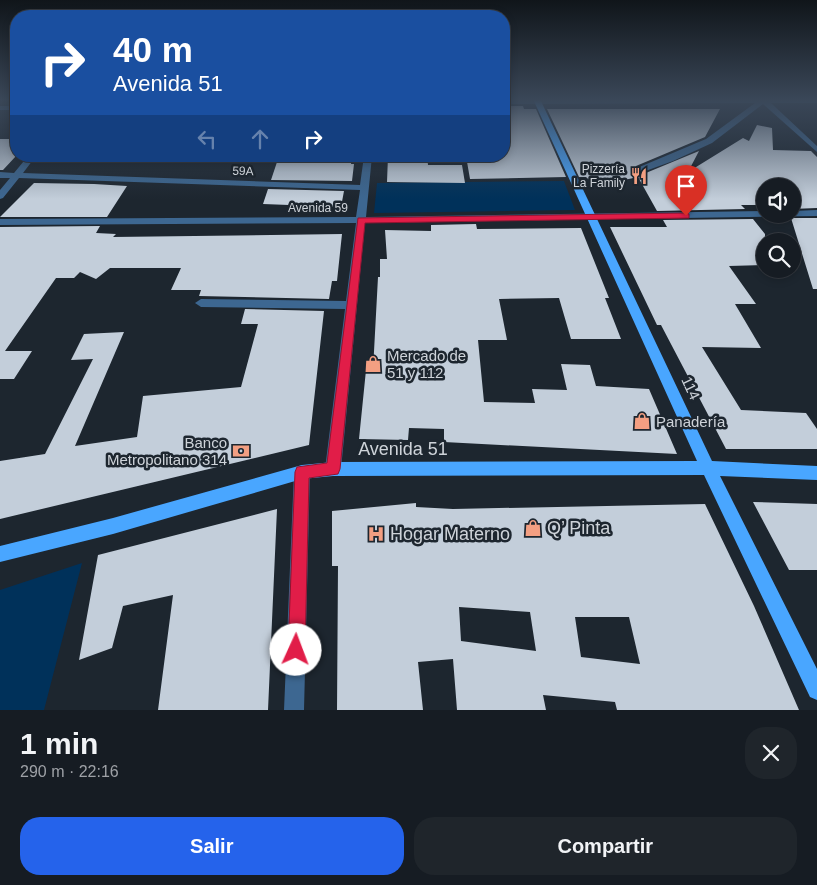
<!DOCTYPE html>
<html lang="es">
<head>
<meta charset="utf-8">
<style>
  body { margin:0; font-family:Helvetica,sans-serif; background:#1f252b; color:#f1f3f6; height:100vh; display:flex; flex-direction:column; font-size:19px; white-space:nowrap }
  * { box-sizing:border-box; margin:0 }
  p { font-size:16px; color:#9ea1a6 }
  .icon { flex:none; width:28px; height:28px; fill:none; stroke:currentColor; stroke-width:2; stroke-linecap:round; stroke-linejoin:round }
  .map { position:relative; height:710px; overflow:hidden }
  .details { display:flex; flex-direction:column; background:#161c23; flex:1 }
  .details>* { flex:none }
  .guide { position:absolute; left:10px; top:10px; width:500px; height:152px; border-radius:20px; box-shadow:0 2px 8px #0003,0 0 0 1px #353a41; background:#1a4fa0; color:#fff; overflow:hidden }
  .tools { position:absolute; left:756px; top:178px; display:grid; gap:10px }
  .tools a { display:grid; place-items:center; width:45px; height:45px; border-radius:50%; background:#161c23; box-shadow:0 2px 8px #0003,0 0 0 1px #353a41; font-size:25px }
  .pin { position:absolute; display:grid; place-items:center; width:42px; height:42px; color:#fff; margin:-51px -21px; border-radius:50% 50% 50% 0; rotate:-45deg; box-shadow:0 0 5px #0007 }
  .pin .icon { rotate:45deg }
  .me { position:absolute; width:55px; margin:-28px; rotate:2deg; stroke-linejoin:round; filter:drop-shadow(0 0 4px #0008) }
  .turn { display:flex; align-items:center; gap:18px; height:105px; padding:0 20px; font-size:22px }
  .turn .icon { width:65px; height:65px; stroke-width:2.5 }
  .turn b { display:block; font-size:35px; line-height:42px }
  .lanes { display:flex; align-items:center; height:48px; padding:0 20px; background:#0003; justify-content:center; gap:25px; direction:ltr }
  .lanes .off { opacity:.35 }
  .round { display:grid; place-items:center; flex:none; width:52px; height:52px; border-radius:20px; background:#1f252b }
  .headline { display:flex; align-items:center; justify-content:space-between; height:85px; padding:0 20px }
  h1 { font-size:30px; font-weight:700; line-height:38px }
  .button { display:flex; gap:10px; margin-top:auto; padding:10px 20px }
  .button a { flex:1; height:58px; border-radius:20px; background:#2563eb; color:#fff; font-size:20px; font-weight:700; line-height:58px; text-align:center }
  .button a+a { background:#1f252b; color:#f1f3f6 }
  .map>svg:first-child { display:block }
  .green { fill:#00315a }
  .building { fill:#c3ceda; fill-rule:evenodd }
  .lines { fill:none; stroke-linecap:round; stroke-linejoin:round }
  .minor { fill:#3d6791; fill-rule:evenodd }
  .major { fill:#49a6ff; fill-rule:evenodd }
  .route { fill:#e11d48; stroke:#92132f }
  .labels { text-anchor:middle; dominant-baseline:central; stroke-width:5; stroke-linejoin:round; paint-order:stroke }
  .far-poi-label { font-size:12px; fill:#ced3d9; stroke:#1d262f; text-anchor:end }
  .far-street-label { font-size:12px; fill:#ced3d9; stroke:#1d262f }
  .poi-label { font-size:15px; fill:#ced3d9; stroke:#1d262f; text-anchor:start }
  .street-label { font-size:15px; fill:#ced3d9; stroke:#1d262f }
  .near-street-label { font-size:18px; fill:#ced3d9; stroke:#1d262f }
  .near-poi-label { font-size:18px; fill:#ced3d9; stroke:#1d262f; text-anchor:start }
</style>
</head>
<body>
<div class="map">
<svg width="817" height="710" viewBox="0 0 817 710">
  <rect width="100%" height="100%" fill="#1d262f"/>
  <!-- green -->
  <path class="green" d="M 564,181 L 575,210 L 374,213 L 377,183 Z
    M 82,563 L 44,710 L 0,710 L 0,590 Z"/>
  <!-- building -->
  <path class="building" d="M 504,106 L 523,106 L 524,109 L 536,109 L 566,177 L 470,179 L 466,156 L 504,156 Z
    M 547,109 L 720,109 L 705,137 L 636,166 L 635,172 L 641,175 L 699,151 L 688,172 L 743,138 L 749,141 L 757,125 L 772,128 L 773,150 L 811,151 L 817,157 L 817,208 L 792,209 L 792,186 L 765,186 L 765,205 L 741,205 L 745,209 L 657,211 L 638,177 L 596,186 L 586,177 L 579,177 Z
    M 0,139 L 16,139 L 16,156 L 3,170 L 0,170 Z
    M 279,156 L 352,156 L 351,164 L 354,164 L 352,181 L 271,180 Z
    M 388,156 L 427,156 L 428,165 L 462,165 L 465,183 L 387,182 Z
    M 34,183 L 94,184 L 127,186 L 107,217 L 0,217 Z
    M 268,189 L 344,191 L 341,207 L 263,204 Z
    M 791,218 L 817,218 L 817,289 L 813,289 Z
    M 753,219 L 765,234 L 765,265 L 729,266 L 756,304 L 735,304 L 761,348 L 702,347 L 741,410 L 806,413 L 817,429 L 817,449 L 726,449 L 661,325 L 657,325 L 610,227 L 667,227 L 663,220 Z
    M 476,224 L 477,229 L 581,228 L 609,298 L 605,298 L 621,339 L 571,339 L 559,298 L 499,299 L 507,340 L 478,340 L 484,402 L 535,403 L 532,389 L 567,390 L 561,364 L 590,365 L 596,386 L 649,389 L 677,454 L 444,442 L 444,429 L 409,428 L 408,440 L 359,439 L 366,370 L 373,370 L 378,277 L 380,277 L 380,259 L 387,259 L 385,230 L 431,231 L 431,225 Z
    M 100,226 L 96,233 L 116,234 L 113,237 L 342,234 L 337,281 L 332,281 L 329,299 L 199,296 L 201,290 L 171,290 L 181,268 L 110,268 L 96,279 L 80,272 L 74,278 L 56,278 L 5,351 L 32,351 L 14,379 L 0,379 L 0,227 Z
    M 245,309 L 324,311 L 309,445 L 0,519 L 0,461 L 45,454 L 93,359 L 71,360 L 84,334 L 124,332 L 75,446 L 137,437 L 143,396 L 241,387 L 258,324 L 241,324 Z
    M 753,502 L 817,504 L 817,570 L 789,570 Z
    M 416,503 L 416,507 L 453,509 L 705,504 L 754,606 L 799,710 L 617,710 L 615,702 L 543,695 L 546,710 L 457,710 L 453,659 L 418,662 L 423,710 L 337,710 L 338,566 L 332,566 L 332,511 ZM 459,607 L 530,612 L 536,651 L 461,641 ZM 575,617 L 629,617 L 640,664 L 581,657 Z
    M 277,509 L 268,710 L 158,710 L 173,595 L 123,606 L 112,648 L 79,660 L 98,555 Z"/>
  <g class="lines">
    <!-- minor -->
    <path class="minor" d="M 817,99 L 817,103 L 771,103 L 817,146 L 817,152 L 763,104 L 712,143 L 673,161 L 640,173 L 636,170 L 637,168 L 706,139 L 755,103 L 504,104 L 504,100 Z
      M 0,106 L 16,106 L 16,110 L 0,110 Z
      M 28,156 L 36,156 L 23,173 L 360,185 L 364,156 L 372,156 L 366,217 L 765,211 L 765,214 L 792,214 L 792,211 L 817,210 L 817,216 L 365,223 L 341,469 L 338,474 L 333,476 L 328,474 L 325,469 L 345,309 L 201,307 L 195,303 L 201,299 L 346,301 L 356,223 L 0,225 L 0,219 L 356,217 L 360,190 L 19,178 L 3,198 L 0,199 L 0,190 L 10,178 L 0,178 L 0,172 L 14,173 Z
      M 302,465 L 307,467 L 310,472 L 304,710 L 284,710 L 294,472 L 297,467 Z"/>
    <!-- major -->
    <path class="major" d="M 533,99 L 540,99 L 712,461 L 817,466 L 817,480 L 720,476 L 817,669 L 817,700 L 810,697 L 704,475 L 333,476 L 302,479 L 113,534 L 0,562 L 0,546 L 113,518 L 302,465 L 333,462 L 697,461 Z"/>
  </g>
  <!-- sky -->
  <linearGradient id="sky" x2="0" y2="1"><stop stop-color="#10151a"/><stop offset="0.5" stop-color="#3a4758"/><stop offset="1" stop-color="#3a4758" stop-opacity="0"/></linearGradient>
  <rect width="817" height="199" fill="url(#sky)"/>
  <!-- route -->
  <path class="route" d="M 686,213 L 689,214 L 689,218 L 365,223 L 340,469 L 338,474 L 309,478 L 305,650 L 302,657 L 296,659 L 290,657 L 288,650 L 295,472 L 297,467 L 327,463 L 358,218 Z"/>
  <!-- icons -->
  <defs>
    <g id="restaurant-bare" transform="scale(1.35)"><path d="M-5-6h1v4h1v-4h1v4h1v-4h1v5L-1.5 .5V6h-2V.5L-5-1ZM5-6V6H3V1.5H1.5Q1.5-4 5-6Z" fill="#f39f82" stroke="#1d262f" stroke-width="2.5" paint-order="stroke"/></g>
    <g id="shop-bare" transform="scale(1.35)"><path d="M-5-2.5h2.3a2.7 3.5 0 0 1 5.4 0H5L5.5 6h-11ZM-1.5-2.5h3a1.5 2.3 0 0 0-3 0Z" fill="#f39f82" stroke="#1d262f" stroke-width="2.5" paint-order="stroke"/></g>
    <g id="bank-bare" transform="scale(1.35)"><path d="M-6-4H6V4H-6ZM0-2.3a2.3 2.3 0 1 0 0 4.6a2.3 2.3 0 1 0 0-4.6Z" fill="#f39f82" stroke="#1d262f" stroke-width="2.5" paint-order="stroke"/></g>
    <g id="hospital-bare" transform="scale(1.35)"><path d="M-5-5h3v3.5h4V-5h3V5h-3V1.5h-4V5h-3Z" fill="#f39f82" stroke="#1d262f" stroke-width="2.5" paint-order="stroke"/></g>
  </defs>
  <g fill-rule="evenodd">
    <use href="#restaurant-bare" x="639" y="176"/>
    <use href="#shop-bare" x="373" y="364"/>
    <use href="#shop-bare" x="642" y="421"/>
    <use href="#bank-bare" x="241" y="451"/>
    <use href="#shop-bare" x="533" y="528"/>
    <use href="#hospital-bare" x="376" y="534"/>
  </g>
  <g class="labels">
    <!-- far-poi labels -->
    <g class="far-poi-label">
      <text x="625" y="169">Pizzería<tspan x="625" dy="14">La Family</tspan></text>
    </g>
    <!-- far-street labels -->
    <g class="far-street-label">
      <text transform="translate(243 171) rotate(2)">59A</text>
      <text x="318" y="208">Avenida 59</text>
    </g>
    <!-- poi labels -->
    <g class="poi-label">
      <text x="387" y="355">Mercado de<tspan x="387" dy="17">51 y 112</tspan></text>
      <text x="656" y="421">Panadería</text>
      <text x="227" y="442" text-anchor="end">Banco<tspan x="227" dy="17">Metropolitano 314</tspan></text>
    </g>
    <!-- street labels -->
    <g class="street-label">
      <text transform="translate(691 388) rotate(65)">114</text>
    </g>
    <!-- near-street labels -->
    <g class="near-street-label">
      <text x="403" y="449">Avenida 51</text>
    </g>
    <!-- near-poi labels -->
    <g class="near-poi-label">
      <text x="547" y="528">Q’ Pinta</text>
      <text x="390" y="534">Hogar Materno</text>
    </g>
  </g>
</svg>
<div class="tools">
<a><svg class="icon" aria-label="sound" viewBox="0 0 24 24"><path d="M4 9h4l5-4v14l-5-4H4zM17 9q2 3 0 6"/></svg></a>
<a><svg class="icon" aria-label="search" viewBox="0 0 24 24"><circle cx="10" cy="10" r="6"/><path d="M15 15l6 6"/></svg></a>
</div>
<div class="pin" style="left:686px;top:216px;background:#d93025"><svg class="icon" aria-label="arrive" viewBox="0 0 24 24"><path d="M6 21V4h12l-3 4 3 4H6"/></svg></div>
<svg class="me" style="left:296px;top:650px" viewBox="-20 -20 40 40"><circle r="19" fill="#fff"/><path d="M0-13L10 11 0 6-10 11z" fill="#e11d48"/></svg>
<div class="guide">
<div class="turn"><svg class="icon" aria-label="right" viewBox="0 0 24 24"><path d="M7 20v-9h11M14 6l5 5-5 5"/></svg><div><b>40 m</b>Avenida 51</div></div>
<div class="lanes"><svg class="icon off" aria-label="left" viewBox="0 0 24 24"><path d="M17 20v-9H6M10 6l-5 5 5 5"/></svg><svg class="icon off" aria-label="ahead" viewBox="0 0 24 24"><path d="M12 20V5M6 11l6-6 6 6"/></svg><svg class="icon" aria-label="right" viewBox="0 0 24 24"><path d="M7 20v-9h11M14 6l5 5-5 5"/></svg></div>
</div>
</div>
<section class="details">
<div class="headline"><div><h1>1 min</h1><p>290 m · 22:16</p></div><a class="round"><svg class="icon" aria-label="close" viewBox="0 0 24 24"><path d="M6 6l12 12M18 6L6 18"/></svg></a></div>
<div class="button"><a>Salir</a><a>Compartir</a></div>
</section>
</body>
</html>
